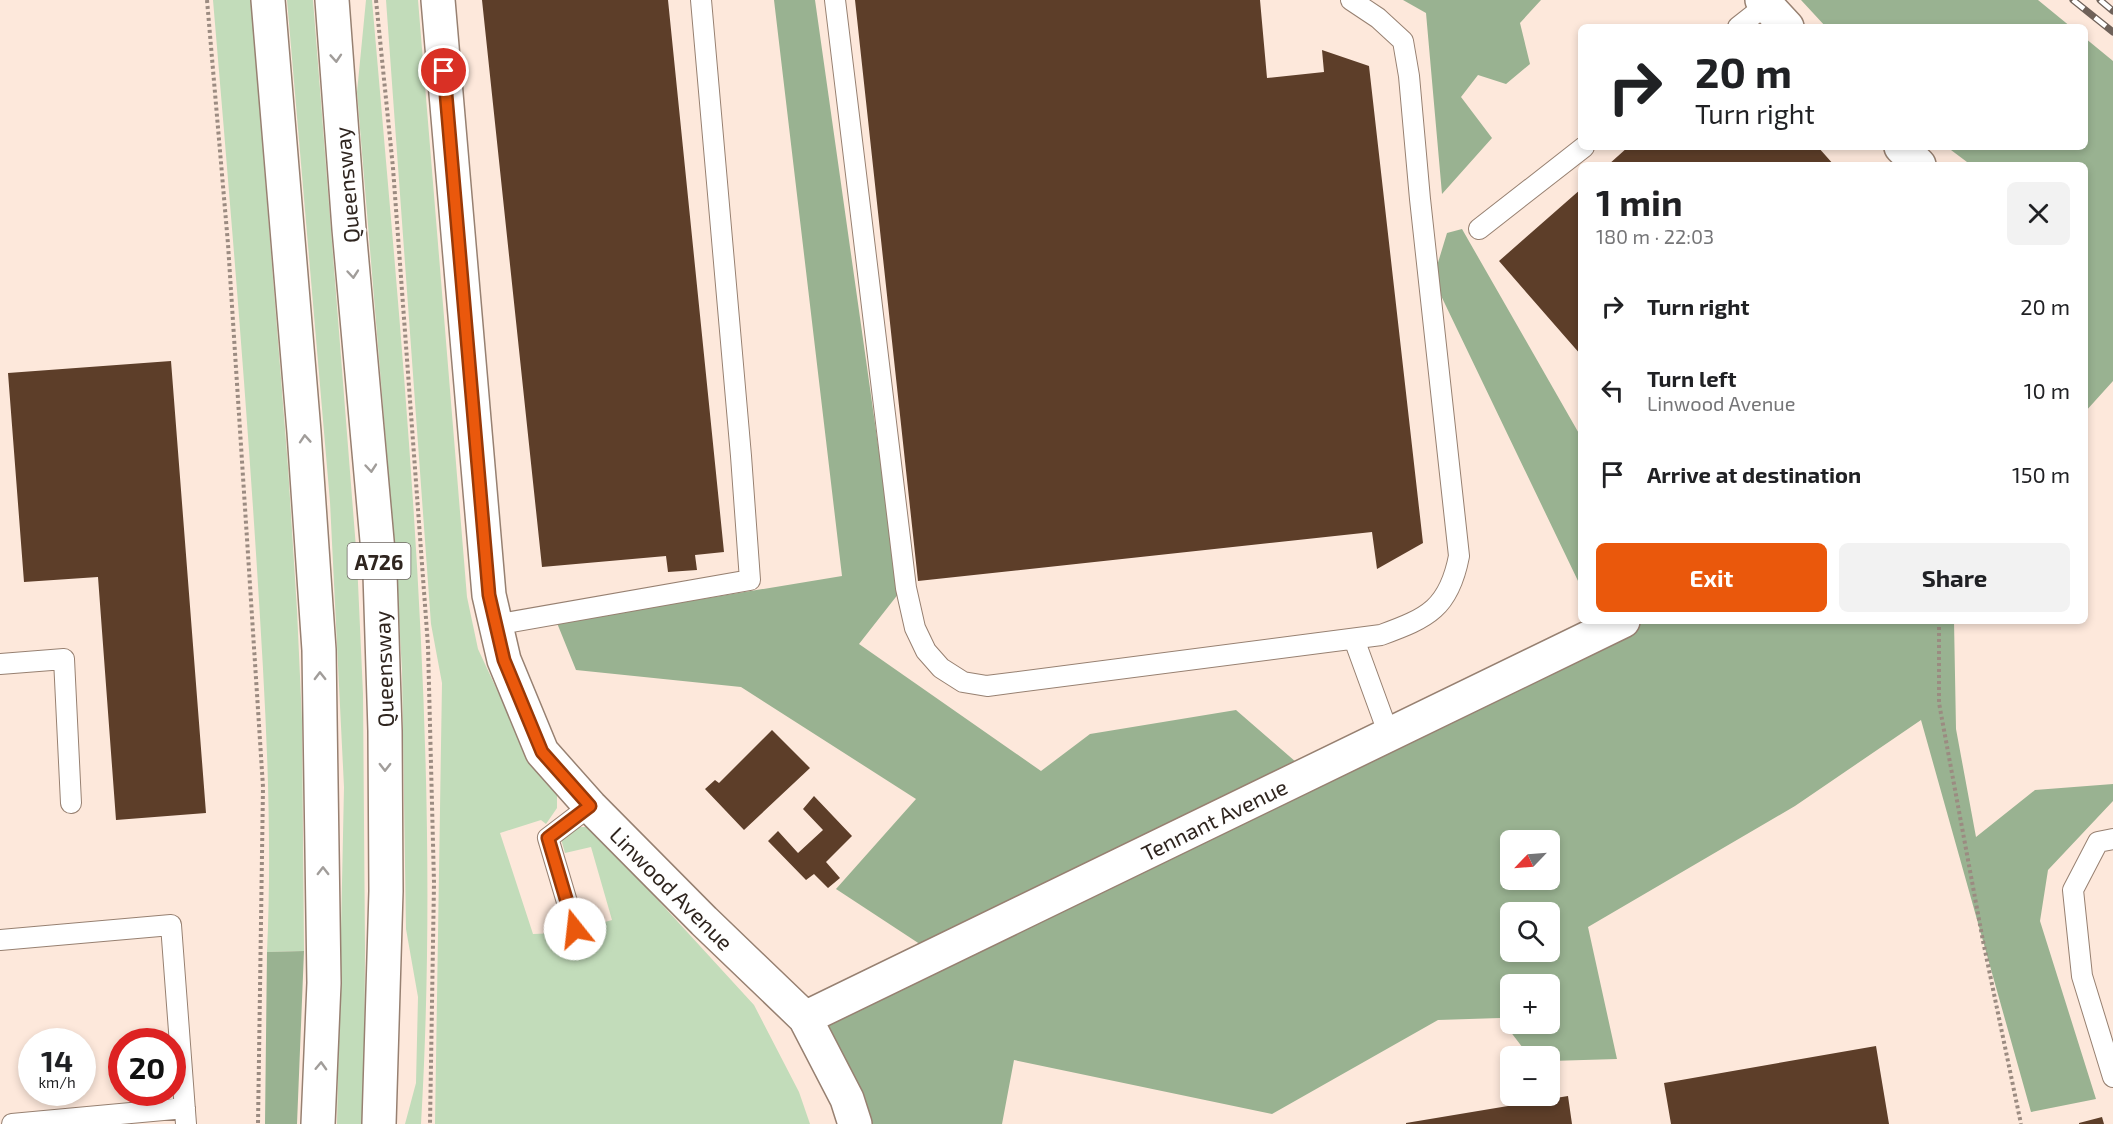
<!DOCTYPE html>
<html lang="en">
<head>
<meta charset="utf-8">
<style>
  body { margin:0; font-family:"Exo 2",sans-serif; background:#f2f2f2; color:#202124; height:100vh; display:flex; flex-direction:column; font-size:22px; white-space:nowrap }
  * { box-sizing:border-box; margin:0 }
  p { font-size:20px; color:#757577 }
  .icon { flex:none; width:33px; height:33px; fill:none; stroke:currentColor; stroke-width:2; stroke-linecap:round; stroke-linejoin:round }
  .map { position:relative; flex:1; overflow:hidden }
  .panel { position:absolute; left:1578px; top:162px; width:510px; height:462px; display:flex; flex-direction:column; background:#fff; border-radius:9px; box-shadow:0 3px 9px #0003 }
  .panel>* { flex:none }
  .banner { position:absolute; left:1578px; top:24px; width:510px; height:126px; border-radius:9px; box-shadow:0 3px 9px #0003; background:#fff; color:#202124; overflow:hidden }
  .needle { width:39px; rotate:245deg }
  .tools { position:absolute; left:1500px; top:830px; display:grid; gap:12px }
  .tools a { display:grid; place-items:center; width:60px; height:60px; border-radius:9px; background:#fff; box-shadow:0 3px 9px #0003; font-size:30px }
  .speed { position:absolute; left:18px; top:1028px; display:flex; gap:12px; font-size:30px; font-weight:700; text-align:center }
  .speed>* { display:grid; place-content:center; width:78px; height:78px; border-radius:50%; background:#fff; box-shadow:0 3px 9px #0003; line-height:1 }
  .speed small { font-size:15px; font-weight:400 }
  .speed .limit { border:9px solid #d22; background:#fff; color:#111 }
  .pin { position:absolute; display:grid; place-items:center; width:51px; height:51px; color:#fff; margin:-26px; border:3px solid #fff; border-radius:50%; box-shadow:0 2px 6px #0007 }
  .me { position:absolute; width:66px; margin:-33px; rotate:344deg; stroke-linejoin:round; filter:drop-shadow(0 0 4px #0008) }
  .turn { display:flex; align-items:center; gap:21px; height:126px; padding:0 18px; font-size:27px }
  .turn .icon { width:78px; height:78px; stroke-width:2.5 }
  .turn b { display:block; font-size:42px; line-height:51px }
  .round { display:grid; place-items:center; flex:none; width:63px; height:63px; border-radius:9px; background:#f2f2f2 }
  .head { display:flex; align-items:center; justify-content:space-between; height:102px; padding:0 18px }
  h1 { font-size:36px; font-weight:700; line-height:45px }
  .button { display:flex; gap:12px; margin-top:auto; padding:12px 18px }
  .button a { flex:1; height:69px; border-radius:9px; background:#ea580c; color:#fff; font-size:24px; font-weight:700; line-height:69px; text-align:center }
  .button a+a { background:#f2f2f2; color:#202124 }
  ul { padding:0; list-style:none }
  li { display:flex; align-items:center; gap:18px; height:84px; padding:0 18px }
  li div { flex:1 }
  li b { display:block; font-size:22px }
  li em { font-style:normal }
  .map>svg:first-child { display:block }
  .green { fill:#c2dcba }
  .forest { fill:#99b291; fill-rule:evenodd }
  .building { fill:#5d3e29 }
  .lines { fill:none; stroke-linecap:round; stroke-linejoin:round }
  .lane-casing { stroke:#978071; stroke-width:22 }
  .street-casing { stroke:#978071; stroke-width:36 }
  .highway-casing { stroke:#978071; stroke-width:36 }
  .path { stroke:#9b8b81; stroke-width:4; stroke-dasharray:3 3; stroke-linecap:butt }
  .lane { stroke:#fff; stroke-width:20 }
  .street { stroke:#fff; stroke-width:33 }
  .highway { stroke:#fff; stroke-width:33 }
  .rail-casing { stroke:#6e6159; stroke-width:7 }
  .rail { stroke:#fff; stroke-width:4.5; stroke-dasharray:14; stroke-linecap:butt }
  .oneway { stroke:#a19d9a }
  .route-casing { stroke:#983908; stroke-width:15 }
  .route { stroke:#ea580c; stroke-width:10 }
  .labels { text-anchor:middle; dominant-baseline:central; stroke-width:6; stroke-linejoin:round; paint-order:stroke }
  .shield { fill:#fff; stroke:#6d6662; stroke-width:1.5 }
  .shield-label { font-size:21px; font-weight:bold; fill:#2f251f }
  .street-label { font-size:22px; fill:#2f251f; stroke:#fff }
</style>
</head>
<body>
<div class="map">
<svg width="2113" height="1124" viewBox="0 0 2113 1124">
  <rect width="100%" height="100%" fill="#fde8db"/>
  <!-- green -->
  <path class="green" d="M 213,0 L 251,0 L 288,467 L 297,610 L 302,721 L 304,951 L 267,952 C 273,824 265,696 257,569 C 245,379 229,189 213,0 Z
    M 287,0 L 313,0 L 357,561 L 363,694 L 365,948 L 364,1124 L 337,1124 L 344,787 L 330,502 Z
    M 366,0 L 372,0 C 404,373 443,749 421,1124 L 405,1124 L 416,1083 L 418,997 L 406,929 L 402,670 L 395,552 L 357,92 Z
    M 386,0 L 418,0 L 467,597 L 478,649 L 532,765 L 557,794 L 557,808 L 546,824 L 541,820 L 500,833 L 533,934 L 557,933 L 563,944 L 590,937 L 587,927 L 612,920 L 591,847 L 565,853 L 561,839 L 580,827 L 591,827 L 754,1005 L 799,1092 L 810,1124 L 435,1124 L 442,683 L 431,624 Z"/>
  <!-- forest -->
  <path class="forest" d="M 774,0 L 815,0 L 899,593 L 859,644 L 1041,771 L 1090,734 L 1236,710 L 1319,782 L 1644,621 L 1954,621 L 1956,729 L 1976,837 L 2035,790 L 2113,784 L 2113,801 L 2048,870 L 2040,921 L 2096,1099 L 2031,1112 L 1921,720 L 1795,806 L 1588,927 L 1617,1059 L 1550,1061 L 1550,1056 L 1529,1056 L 1500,1018 L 1438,1020 L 1272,1114 L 1014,1060 L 1002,1124 L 855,1124 L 805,1018 L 935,954 L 836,889 L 916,799 L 741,687 L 576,670 L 557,623 L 842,576 ZM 1510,840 L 1550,840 L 1550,879 L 1510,879 ZM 1510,912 L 1550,912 L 1550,951 L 1510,951 ZM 1510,984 L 1550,984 L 1550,1023 L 1510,1023 Z
    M 1403,0 L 1541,0 L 1520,23 L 1530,64 L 1506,84 L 1478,75 L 1461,97 L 1492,138 L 1442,194 L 1426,13 Z
    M 1801,0 L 2038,0 L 2071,27 L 1826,27 Z
    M 2085,38 L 2113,61 L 2113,381 L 2085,412 L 2085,165 L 1971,165 L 1947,147 L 2085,147 Z
    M 1462,229 L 1581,437 L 1581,582 L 1579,583 L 1433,279 L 1447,233 Z
    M 304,951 L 297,1124 L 265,1124 L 267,952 Z"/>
  <!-- building -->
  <path class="building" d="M 482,0 L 668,0 L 724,552 L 695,555 L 697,570 L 668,572 L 666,556 L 542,567 Z
    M 855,0 L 1260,0 L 1267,78 L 1324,72 L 1322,50 L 1369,66 L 1423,543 L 1377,569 L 1372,532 L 918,581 Z
    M 1628,147 L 1818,147 L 1834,165 L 1608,165 Z
    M 1581,189 L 1581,355 L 1499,261 Z
    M 171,361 L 206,813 L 116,820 L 98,577 L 24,582 L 8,373 Z
    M 772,730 L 810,768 L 744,830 L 705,789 L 715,780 L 719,783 Z
    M 814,796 L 852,836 L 826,862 L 840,878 L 828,888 L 814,874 L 806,880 L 768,841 L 778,831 L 798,853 L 823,830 L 803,809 Z
    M 1876,1046 L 1889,1124 L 1671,1124 L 1664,1083 Z
    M 1568,1096 L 1572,1124 L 1406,1124 L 1406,1123 Z
    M 2102,1117 L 2104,1124 L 2079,1124 L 2079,1123 Z"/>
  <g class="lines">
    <!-- lane casing -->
    <g class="lane-casing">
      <path id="lane" d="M 835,0 L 906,588 L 915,628 L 926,651 L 941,668 L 963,682 L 987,686 L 1381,635 C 1428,618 1449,608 1459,556 L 1420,199 L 1409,76 L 1403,41 L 1378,18 L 1351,0
        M 1738,27 L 1766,5
        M 1479,229 L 1584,147
        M 494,625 L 750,580 L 741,456 L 701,0
        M 1354,639 L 1389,735
        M 0,664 L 64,659 L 71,803
        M 2113,839 L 2098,842 L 2073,890 L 2082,976 L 2113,1077
        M 575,929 L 548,838 L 590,806
        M 0,940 L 171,925 L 186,1124
        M 12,1124 L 185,1108"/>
    </g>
    <!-- street casing -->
    <g class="street-casing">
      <path id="street" d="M 438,0 L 489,595 L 504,660 L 542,752 L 590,806 L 704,921 L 805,1018 L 847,1099 L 855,1124
        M 1762,0 L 1787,27
        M 1901,147 L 1919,165
        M 805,1018 L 1623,621"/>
    </g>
    <!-- highway casing -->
    <g class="highway-casing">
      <path id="highway" d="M 268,0 L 304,432 L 319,650 L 324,983 L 318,1124
        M 332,0 L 349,229 L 380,574 L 385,731 L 386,891 L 379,1124"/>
    </g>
    <!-- path -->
    <path class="path" d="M 207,0 L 228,244 L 263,787 L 258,1124
      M 376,0 L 393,168 L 428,646 L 434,883 L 430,1124
      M 1939,621 L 1939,703 L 1983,941 L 2021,1124"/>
    <!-- lane -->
    <use href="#lane" class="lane"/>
    <!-- street -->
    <use href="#street" class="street"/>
    <!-- highway -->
    <use href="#highway" class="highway"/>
    <!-- rail casing -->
    <g class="rail-casing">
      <path id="rail" d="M 2073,0 L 2113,32
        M 2100,0 L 2113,11"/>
    </g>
    <!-- rail -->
    <use href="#rail" class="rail"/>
  </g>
  <!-- one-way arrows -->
  <defs><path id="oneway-chevron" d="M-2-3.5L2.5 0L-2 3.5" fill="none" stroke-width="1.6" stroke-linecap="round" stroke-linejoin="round" transform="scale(1.5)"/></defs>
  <g class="oneway">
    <use href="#oneway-chevron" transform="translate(336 58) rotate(86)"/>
    <use href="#oneway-chevron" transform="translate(353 274) rotate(85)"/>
    <use href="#oneway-chevron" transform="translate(305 439) rotate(-94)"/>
    <use href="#oneway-chevron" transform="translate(371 468) rotate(85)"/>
    <use href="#oneway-chevron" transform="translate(320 676) rotate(-91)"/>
    <use href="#oneway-chevron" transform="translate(385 767) rotate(90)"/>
    <use href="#oneway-chevron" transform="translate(323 871) rotate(-90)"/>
    <use href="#oneway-chevron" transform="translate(321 1066) rotate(-88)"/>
  </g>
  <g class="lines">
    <!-- route casing -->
    <g class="route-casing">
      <path id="route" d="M 444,71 L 489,595 L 504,660 L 542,752 L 590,806 L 548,838 L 575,929"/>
    </g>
    <!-- route -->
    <use href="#route" class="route"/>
  </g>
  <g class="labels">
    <!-- shield labels -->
    <rect class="shield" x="347.5" y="543" width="63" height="36" rx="4.5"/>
    <g class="shield-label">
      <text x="379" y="561">A726</text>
    </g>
    <!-- street labels -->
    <g class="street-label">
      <text transform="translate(346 185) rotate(-95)">Queensway</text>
      <text transform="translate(383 669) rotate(-92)">Queensway</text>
      <text transform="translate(1214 819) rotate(-26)">Tennant Avenue</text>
      <text transform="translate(672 888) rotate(45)">Linwood Avenue</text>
    </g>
  </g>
</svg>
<div class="tools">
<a><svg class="needle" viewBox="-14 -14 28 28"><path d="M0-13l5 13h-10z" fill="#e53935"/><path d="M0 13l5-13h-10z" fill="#757577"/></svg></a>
<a><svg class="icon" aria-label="search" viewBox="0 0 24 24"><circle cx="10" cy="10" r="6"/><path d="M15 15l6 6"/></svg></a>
<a>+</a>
<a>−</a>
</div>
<div class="speed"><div>14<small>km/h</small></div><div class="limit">20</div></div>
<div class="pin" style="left:444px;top:71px;background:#d93025"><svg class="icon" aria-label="arrive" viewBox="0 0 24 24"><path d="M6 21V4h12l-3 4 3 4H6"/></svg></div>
<svg class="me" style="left:575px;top:929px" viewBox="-20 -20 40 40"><circle r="19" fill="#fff"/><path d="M0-13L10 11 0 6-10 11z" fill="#ea580c"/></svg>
<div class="banner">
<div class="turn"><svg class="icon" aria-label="right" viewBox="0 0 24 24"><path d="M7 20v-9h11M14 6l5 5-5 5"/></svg><div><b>20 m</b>Turn right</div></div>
</div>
<section class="panel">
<div class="head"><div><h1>1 min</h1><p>180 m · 22:03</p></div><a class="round"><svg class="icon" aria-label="close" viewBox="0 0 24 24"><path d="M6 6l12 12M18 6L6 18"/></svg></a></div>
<ul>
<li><svg class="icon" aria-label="right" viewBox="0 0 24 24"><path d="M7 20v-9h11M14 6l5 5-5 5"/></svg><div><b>Turn right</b></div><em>20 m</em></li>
<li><svg class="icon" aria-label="left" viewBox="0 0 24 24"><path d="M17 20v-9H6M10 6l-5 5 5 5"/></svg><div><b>Turn left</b><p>Linwood Avenue</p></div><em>10 m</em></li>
<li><svg class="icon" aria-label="arrive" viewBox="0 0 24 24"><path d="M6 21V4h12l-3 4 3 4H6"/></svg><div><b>Arrive at destination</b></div><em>150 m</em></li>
</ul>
<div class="button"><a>Exit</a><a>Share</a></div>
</section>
</div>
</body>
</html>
